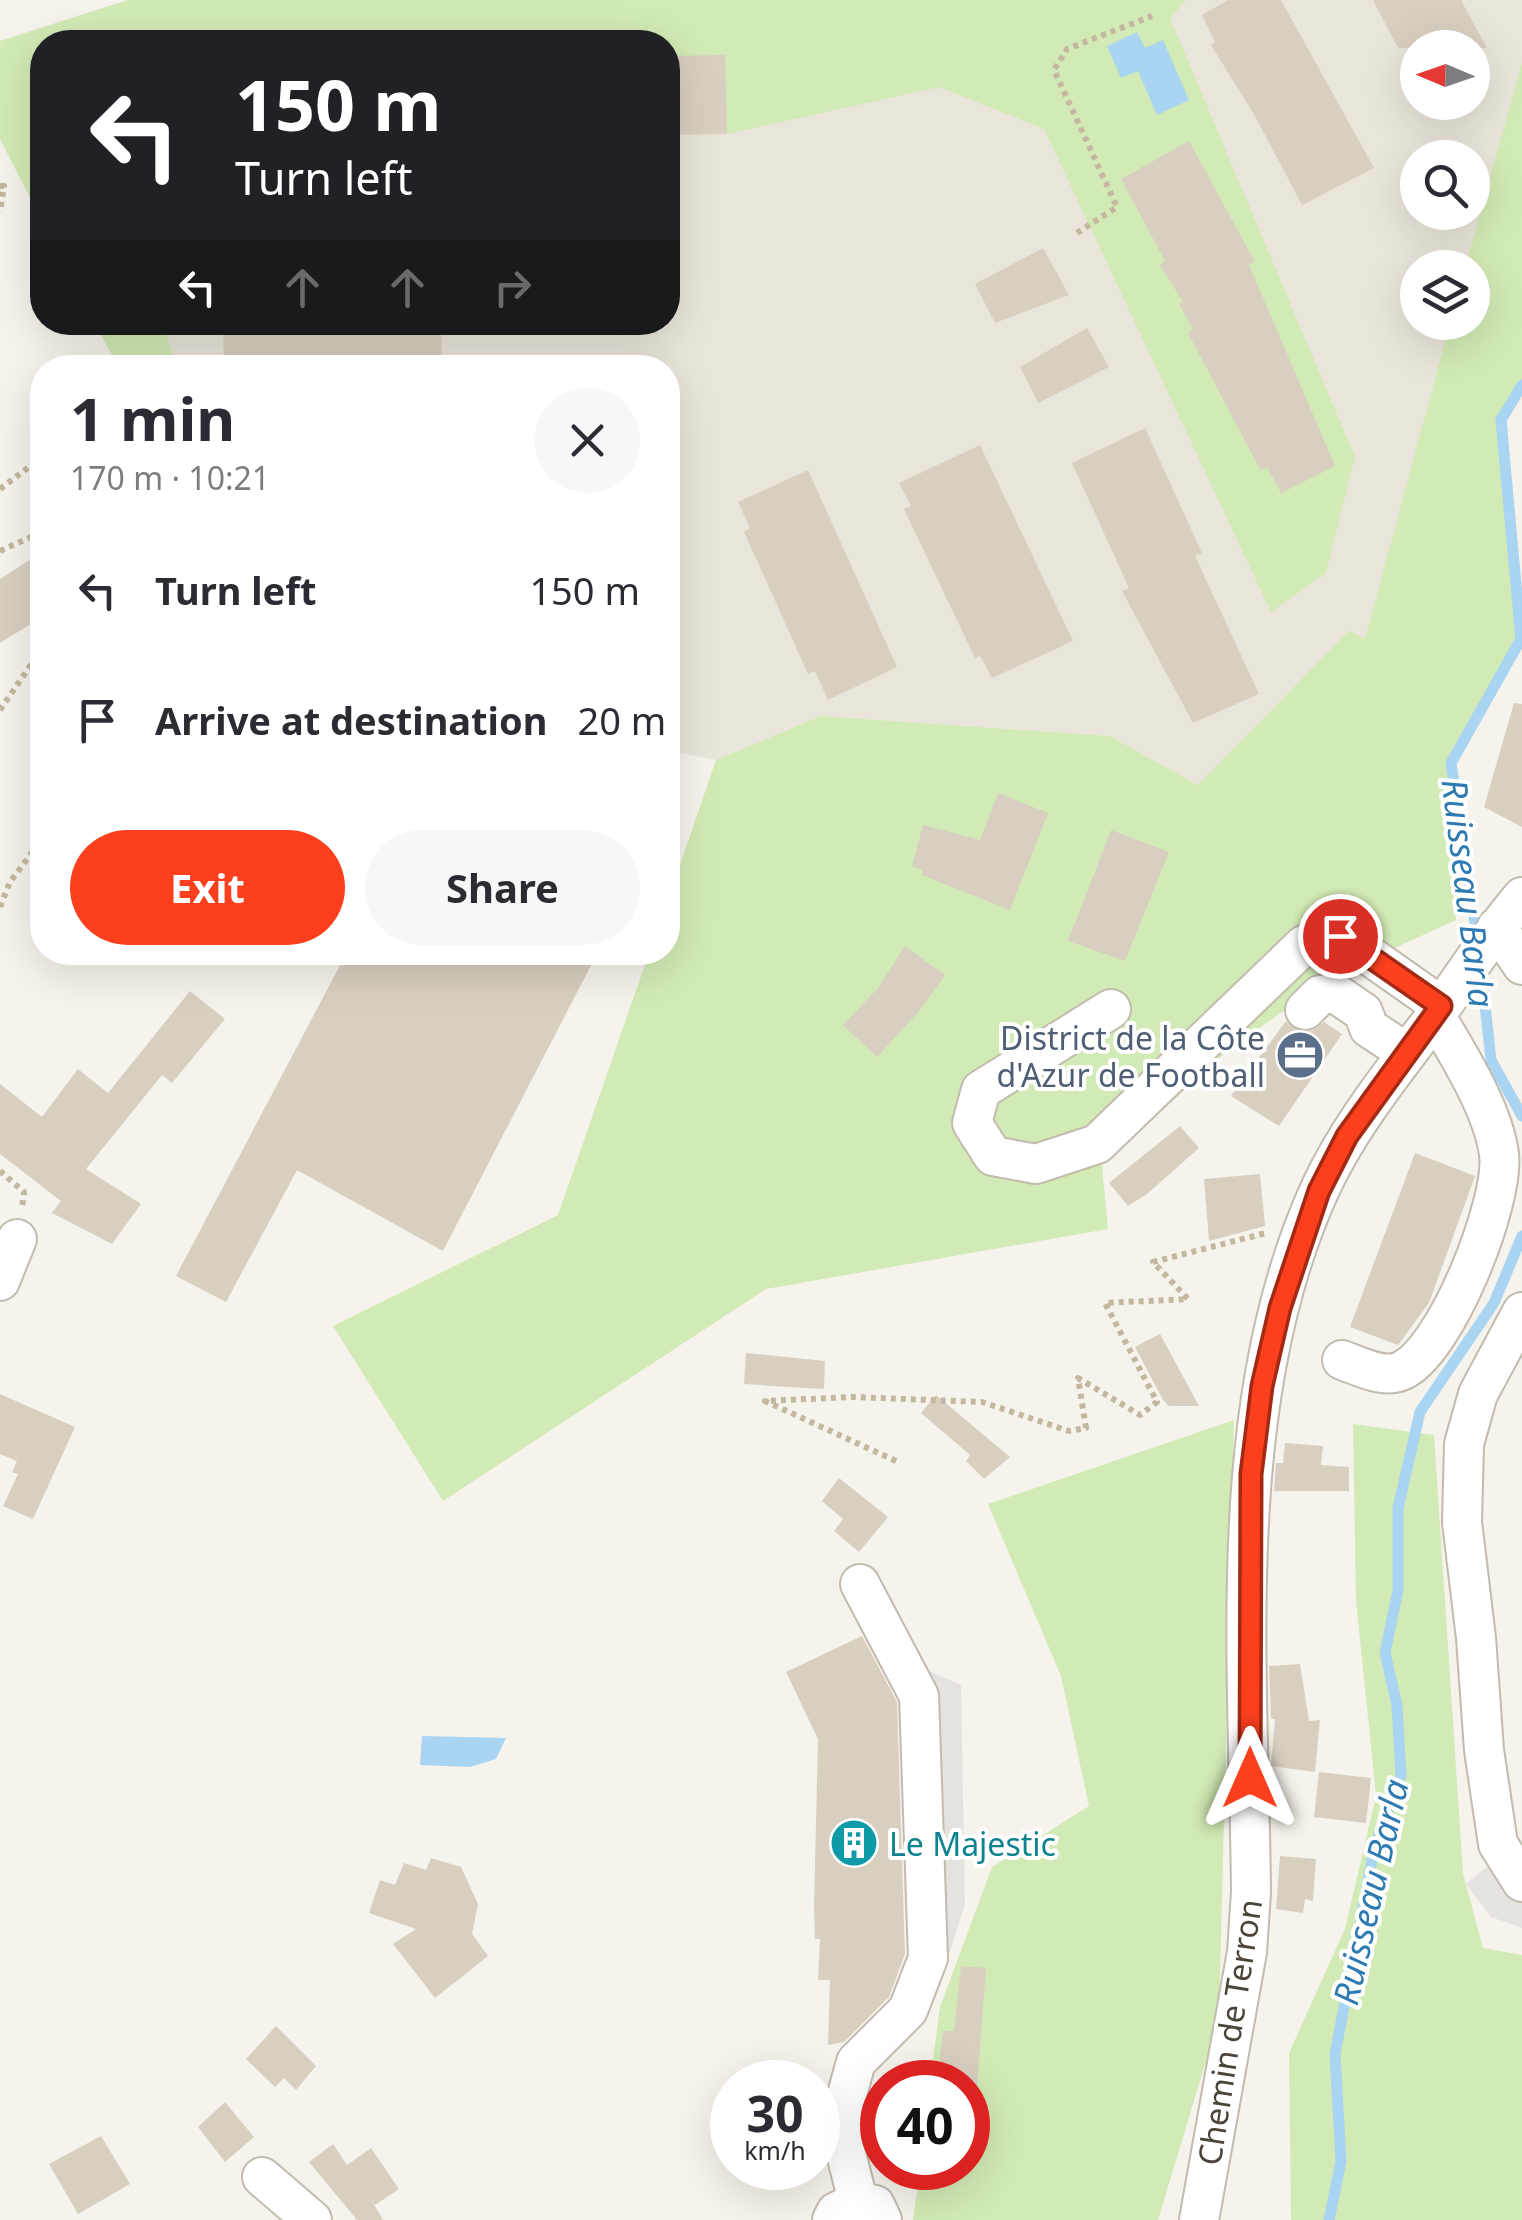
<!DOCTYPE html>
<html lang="en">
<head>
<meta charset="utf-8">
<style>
  body { margin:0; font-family:"Noto Sans",sans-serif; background:#f7f7f7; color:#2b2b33; height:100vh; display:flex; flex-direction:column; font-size:38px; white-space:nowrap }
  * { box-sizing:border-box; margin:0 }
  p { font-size:32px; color:#7c7c81 }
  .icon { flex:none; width:55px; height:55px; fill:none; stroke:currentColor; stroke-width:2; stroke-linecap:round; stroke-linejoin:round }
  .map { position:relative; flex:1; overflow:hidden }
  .side { position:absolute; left:30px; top:355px; width:650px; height:610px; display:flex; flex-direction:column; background:#fff; border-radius:40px; box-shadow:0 10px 40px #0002 }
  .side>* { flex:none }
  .hud { position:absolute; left:30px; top:30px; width:650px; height:305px; border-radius:40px; box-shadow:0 10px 40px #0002; background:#202124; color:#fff; overflow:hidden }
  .needle { width:65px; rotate:272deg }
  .fabs { position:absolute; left:1400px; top:30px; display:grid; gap:20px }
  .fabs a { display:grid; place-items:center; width:90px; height:90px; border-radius:50%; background:#fff; box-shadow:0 10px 40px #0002; font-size:50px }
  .speed { position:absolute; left:710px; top:2060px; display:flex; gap:20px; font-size:50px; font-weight:700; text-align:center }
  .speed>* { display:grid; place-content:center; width:130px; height:130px; border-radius:50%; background:#fff; box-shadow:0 10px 40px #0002; line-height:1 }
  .speed small { font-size:25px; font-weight:400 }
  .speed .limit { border:15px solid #d22; background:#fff; color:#111 }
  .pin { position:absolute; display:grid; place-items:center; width:85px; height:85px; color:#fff; margin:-42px; border:5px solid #fff; border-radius:50%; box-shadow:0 2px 10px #0007 }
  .me { position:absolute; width:110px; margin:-55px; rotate:0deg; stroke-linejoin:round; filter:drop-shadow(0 0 8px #0008) }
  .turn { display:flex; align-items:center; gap:35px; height:210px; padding:0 40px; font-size:45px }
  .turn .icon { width:130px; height:130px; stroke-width:2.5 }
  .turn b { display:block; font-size:70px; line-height:85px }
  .lanes { display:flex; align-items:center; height:95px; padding:0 40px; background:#0003; justify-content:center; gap:50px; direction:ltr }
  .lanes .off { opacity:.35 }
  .round { display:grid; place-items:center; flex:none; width:105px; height:105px; border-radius:52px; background:#f7f7f7 }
  .overview { display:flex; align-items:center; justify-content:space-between; height:170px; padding:0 40px }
  h1 { font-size:60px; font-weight:700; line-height:75px }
  .button { display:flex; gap:20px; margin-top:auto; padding:20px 40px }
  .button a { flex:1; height:115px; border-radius:60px; background:#fc3f1d; color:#fff; font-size:40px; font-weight:700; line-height:115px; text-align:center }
  .button a+a { background:#f7f7f7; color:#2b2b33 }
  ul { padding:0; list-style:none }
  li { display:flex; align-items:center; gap:30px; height:130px; padding:0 40px }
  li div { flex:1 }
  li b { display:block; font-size:38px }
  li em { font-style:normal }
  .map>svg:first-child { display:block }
  .residential { fill:#eae5da; fill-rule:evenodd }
  .green { fill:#d2eab5 }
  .parking { fill:#e5e3e0 }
  .water { fill:#a9d4f2 }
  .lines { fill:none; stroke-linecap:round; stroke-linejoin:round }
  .stream { stroke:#a9d4f2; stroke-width:11 }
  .building { fill:#d8cfc1 }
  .minor-casing { stroke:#c2bbae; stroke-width:42 }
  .path { stroke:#c4b79f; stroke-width:6; stroke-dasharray:5 5; stroke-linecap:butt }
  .minor { stroke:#fff; stroke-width:38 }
  .route-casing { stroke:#a42913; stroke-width:25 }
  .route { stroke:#fc3f1d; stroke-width:18 }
  .labels { text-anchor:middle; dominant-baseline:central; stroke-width:8; stroke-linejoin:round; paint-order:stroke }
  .service-label { font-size:32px; fill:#4e5e75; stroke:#fff; text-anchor:end }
  .culture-label { font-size:32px; fill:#0d838f; stroke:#fff; text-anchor:start }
  .street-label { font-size:32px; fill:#4b4439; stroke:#fff }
  .water-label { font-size:35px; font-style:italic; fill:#2e7ab2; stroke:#fff }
</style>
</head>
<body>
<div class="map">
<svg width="1522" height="2220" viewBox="0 0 1522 2220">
  <rect width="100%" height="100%" fill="#f6f3ec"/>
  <!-- residential -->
  <path class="residential" d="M 128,0 L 1522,0 L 1522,385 L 1501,420 L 1521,639 L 1451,763 L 1448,837 L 1198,785 L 1110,736 L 821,716 L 716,760 L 668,751 L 668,368 L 118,367 L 95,323 L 668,322 L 668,42 L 42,42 L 42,221 L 0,139 L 0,41 ZM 1418,48 L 1472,48 L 1472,102 L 1418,102 ZM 1418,158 L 1472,158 L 1472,212 L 1418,212 ZM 1418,268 L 1472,268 L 1472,322 L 1418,322 Z"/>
  <!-- green -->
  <path class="green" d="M 128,0 L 1186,0 L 1170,18 L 1355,457 L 1326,573 L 1271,612 L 1044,129 L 939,87 L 727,134 L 725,56 L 668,56 L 668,42 L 42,42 L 42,221 L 0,139 L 0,41 Z
    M 1522,63 L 1522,385 L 1501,420 L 1521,639 L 1451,763 L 1448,837 L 1456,920 L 1329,978 L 1226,1052 L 1102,1165 L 1108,1229 L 766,1289 L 443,1501 L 333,1326 L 558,1215 L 649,953 L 668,952 L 668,900 L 716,760 L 821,716 L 1110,736 L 1198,785 L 1349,631 L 1365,639 L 1450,323 L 1472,322 L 1472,268 L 1465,267 Z
    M 95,323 L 162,323 L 177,367 L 118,367 Z
    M 1234,1420 L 1219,2018 L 1158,2220 L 913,2220 L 920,2168 L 968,2168 L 968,2082 L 930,2082 L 940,2007 L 992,1867 L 1089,1806 L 1061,1676 L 988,1504 Z
    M 1353,1424 L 1434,1435 L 1463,1873 L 1483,1948 L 1522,1955 L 1522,2220 L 1291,2220 L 1289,2053 L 1345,1929 L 1376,1796 L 1356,1600 Z"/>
  <!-- parking -->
  <path class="parking" d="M 898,1657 L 961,1685 L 965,1904 L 934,2002 L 908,2010 L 928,1958 Z
    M 1503,1853 L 1522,1882 L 1522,1928 L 1491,1917 L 1466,1884 Z"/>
  <!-- water -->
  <path class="water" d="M 1137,32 L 1145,48 L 1163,40 L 1189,100 L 1157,115 L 1138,71 L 1121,78 L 1107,46 Z
    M 422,1736 L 506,1738 L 496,1759 L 470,1767 L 420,1765 Z"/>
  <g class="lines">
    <!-- stream -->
    <path class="stream" d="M 1477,936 L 1451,763 L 1521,639 L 1501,420 L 1522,385
      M 1481,969 L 1491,1060 L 1522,1116
      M 1329,2220 L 1341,2161 L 1335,2054 L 1375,1845 L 1401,1776 L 1397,1705 L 1385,1653 L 1398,1590 L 1398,1508 L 1420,1412 L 1494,1303 L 1522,1236"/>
  </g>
  <!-- building -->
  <path class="building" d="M 1228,0 L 1281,0 L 1374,168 L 1302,205 L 1255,116 L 1211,45 L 1215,42 L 1202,15 Z
    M 1373,0 L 1461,0 L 1487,48 L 1398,48 Z
    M 725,55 L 727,134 L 668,135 L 668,56 Z
    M 1189,141 L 1255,262 L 1249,265 L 1335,466 L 1281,493 L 1267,467 L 1261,471 L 1188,333 L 1193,329 L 1179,304 L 1183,302 L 1160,265 L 1165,261 L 1121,179 Z
    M 1043,248 L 1069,295 L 995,323 L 975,284 Z
    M 223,322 L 441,322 L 442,368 L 224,368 Z
    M 1087,328 L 1109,367 L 1038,403 L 1020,367 Z
    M 1145,428 L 1202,553 L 1195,556 L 1259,694 L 1193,723 L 1122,591 L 1129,588 L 1072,463 Z
    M 980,445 L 1073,641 L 992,678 L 980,656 L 975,658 L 904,509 L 911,506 L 899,483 Z
    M 808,470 L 897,667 L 828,700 L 815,671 L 808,674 L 782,616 L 744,532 L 750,528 L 738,502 Z
    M 42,552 L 42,617 L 0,643 L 0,579 Z
    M 1514,703 L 1522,704 L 1522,827 L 1484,807 Z
    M 998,793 L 1048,813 L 1010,910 L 922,875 L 923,870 L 912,866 L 923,825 L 980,840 Z
    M 1111,830 L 1169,852 L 1125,961 L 1068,941 Z
    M 905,946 L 945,975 L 921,1009 L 877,1057 L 843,1025 L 878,988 Z
    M 347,952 L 598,952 L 443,1251 L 297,1170 L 226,1302 L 176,1276 Z
    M 190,991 L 225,1019 L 172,1083 L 162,1075 L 86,1169 L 141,1204 L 112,1244 L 52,1213 L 61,1201 L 0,1154 L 0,1084 L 42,1117 L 78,1069 L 108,1093 Z
    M 1286,1021 L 1300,1032 L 1312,1031 L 1324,1022 L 1342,1034 L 1279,1126 L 1231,1096 Z
    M 1180,1126 L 1199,1148 L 1147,1194 L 1128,1206 L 1109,1183 Z
    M 1415,1153 L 1475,1176 L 1429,1303 L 1398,1345 L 1350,1327 Z
    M 1260,1174 L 1265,1226 L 1209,1241 L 1204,1179 Z
    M 1160,1334 L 1199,1406 L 1169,1406 L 1163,1400 L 1135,1347 Z
    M 746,1353 L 825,1361 L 824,1389 L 744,1384 Z
    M 0,1394 L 75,1427 L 33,1519 L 3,1506 L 18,1474 L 12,1472 L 17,1461 L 0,1454 Z
    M 936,1395 L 1010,1457 L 984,1479 L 966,1461 L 970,1455 L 921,1413 Z
    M 1285,1443 L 1323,1446 L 1321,1465 L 1349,1467 L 1349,1491 L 1274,1491 L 1276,1463 L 1283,1463 Z
    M 839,1478 L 888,1517 L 859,1552 L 834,1531 L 843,1519 L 822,1501 Z
    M 862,1636 L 897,1702 L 905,1954 L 889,1997 L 844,2042 L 828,2045 L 830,1980 L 818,1980 L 820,1939 L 815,1939 L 814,1907 L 818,1739 L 786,1672 Z
    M 1300,1664 L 1309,1721 L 1320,1720 L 1315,1772 L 1271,1766 L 1275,1719 L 1271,1719 L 1269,1666 Z
    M 1319,1772 L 1371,1778 L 1366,1823 L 1314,1817 Z
    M 1280,1856 L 1316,1859 L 1313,1901 L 1305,1899 L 1303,1913 L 1276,1909 Z
    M 431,1858 L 461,1867 L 478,1904 L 472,1934 L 488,1956 L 435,1998 L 393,1944 L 416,1929 L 369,1913 L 380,1880 L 395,1885 L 404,1863 L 426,1870 Z
    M 961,1966 L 986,1968 L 974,2128 L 968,2128 L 968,2082 L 951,2082 L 952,2068 L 939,2067 L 943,2031 L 954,2031 Z
    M 276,2026 L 316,2066 L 296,2090 L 284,2078 L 275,2087 L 246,2059 Z
    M 225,2102 L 254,2137 L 225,2162 L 198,2127 Z
    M 101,2136 L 130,2184 L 78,2214 L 49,2164 Z
    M 333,2144 L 347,2165 L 371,2148 L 399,2189 L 375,2205 L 369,2196 L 383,2220 L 357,2220 L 309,2162 Z"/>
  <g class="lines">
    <!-- minor casing -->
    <g class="minor-casing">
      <path id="minor" d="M 1497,927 L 1522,965
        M 1111,1009 L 981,1090 L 972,1123 L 993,1156 L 1036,1164 L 1097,1144 L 1304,945 L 1340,935 L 1441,1006
        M 1305,1010 L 1320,995 L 1335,993 L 1363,1012 L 1369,1028 L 1407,1053
        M 0,1281 L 17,1239
        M 1522,1312 L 1478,1394 L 1464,1444 L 1462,1522 L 1476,1638 L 1484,1750 L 1498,1844 L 1522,1882
        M 1342,1360 C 1359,1366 1383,1379 1401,1371 C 1446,1352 1505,1201 1499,1154 C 1493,1109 1458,1054 1435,1015
        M 262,2177 L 312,2220
        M 858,2201 L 842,2138 L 846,2098 L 856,2062 L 908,2010 L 928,1958 L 919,1696 L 860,1584
        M 832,2220 L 836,2212 L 858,2201 L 875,2205 L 882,2220
        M 1199,2220 L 1247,1952 L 1251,1892 C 1249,1665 1223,1401 1320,1189 C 1349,1126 1392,1074 1433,1019 C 1463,977 1489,936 1522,897"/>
    </g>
    <!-- path -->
    <path class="path" d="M 0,186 L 4,186 L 0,212
      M 1077,233 L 1117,207 L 1054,70 L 1067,49 L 1152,16
      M 0,489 L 42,457
      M 0,551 L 42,532
      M 0,710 L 30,666 L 42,660
      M 0,907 L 10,882 L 42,839
      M 0,1171 L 24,1192 L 22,1208
      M 896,1461 L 765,1401 L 852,1397 L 982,1402 L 1069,1431 L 1086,1428 L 1078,1378 L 1140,1415 L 1157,1402 L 1105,1303 L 1188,1299 L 1153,1262 L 1266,1233"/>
    <!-- minor -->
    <use href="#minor" class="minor"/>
  </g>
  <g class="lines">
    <!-- route casing -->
    <g class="route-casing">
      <path id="route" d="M 1250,1778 L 1251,1474 L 1262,1386 L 1280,1308 L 1319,1191 L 1347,1136 L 1441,1006 L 1340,936"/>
    </g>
    <!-- route -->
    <use href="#route" class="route"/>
  </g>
  <!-- icons -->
  <defs>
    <g id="office-disc" transform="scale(2.5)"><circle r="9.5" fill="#5c6f8a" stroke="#fff"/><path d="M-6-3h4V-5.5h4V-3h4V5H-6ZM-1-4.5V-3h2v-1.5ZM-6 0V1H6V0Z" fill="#fff"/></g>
    <g id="building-disc" transform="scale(2.5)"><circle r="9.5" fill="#0f9aa8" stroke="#fff"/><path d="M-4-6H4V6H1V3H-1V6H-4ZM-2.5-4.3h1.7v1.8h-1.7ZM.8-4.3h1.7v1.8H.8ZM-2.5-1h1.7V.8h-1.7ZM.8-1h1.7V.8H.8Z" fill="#fff"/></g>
  </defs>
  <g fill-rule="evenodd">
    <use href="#office-disc" x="1300" y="1055"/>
    <use href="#building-disc" x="854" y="1843"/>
  </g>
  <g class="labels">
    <!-- service labels -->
    <g class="service-label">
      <text x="1265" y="1037">District de la Côte<tspan x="1265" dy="37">d'Azur de Football</tspan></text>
    </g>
    <!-- culture labels -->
    <g class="culture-label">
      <text x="889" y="1843">Le Majestic</text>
    </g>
    <!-- street labels -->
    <g class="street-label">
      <text transform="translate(1229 2032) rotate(-81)">Chemin de Terron</text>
    </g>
    <!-- water labels -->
    <g class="water-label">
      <text transform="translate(1469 893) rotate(83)">Ruisseau Barla</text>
      <text transform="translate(1370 1892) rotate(-77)">Ruisseau Barla</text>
    </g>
  </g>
</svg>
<div class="fabs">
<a><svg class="needle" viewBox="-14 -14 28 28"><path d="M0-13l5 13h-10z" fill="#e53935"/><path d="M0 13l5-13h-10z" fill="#7c7c81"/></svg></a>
<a><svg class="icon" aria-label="search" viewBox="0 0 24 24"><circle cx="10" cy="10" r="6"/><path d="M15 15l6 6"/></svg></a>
<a><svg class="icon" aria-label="layers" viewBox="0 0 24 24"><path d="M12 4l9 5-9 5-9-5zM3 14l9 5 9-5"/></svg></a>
</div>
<div class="speed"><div>30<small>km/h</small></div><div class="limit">40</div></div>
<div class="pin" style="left:1340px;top:936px;background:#d93025"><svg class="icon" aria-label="arrive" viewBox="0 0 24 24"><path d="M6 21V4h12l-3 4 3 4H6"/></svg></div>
<svg class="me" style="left:1250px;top:1778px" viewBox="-20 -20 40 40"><path d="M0-17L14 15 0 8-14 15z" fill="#fc3f1d" stroke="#fff" stroke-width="4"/></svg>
<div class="hud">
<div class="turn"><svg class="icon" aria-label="left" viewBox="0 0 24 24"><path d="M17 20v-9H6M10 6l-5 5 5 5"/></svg><div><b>150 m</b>Turn left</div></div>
<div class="lanes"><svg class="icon" aria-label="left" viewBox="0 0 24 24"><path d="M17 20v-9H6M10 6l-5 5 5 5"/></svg><svg class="icon off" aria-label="ahead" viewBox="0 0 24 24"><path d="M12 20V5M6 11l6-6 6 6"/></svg><svg class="icon off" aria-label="ahead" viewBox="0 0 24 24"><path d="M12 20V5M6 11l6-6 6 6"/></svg><svg class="icon off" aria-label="right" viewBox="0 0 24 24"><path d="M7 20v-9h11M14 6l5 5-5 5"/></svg></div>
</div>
<section class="side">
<div class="overview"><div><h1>1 min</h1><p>170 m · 10:21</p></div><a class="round"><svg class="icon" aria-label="close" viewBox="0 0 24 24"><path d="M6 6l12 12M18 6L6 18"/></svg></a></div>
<ul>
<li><svg class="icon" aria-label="left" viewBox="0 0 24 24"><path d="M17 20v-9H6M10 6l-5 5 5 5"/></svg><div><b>Turn left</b></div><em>150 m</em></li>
<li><svg class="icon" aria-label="arrive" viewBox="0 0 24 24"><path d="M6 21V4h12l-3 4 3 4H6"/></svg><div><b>Arrive at destination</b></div><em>20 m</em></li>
</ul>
<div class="button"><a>Exit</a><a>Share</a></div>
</section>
</div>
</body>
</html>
